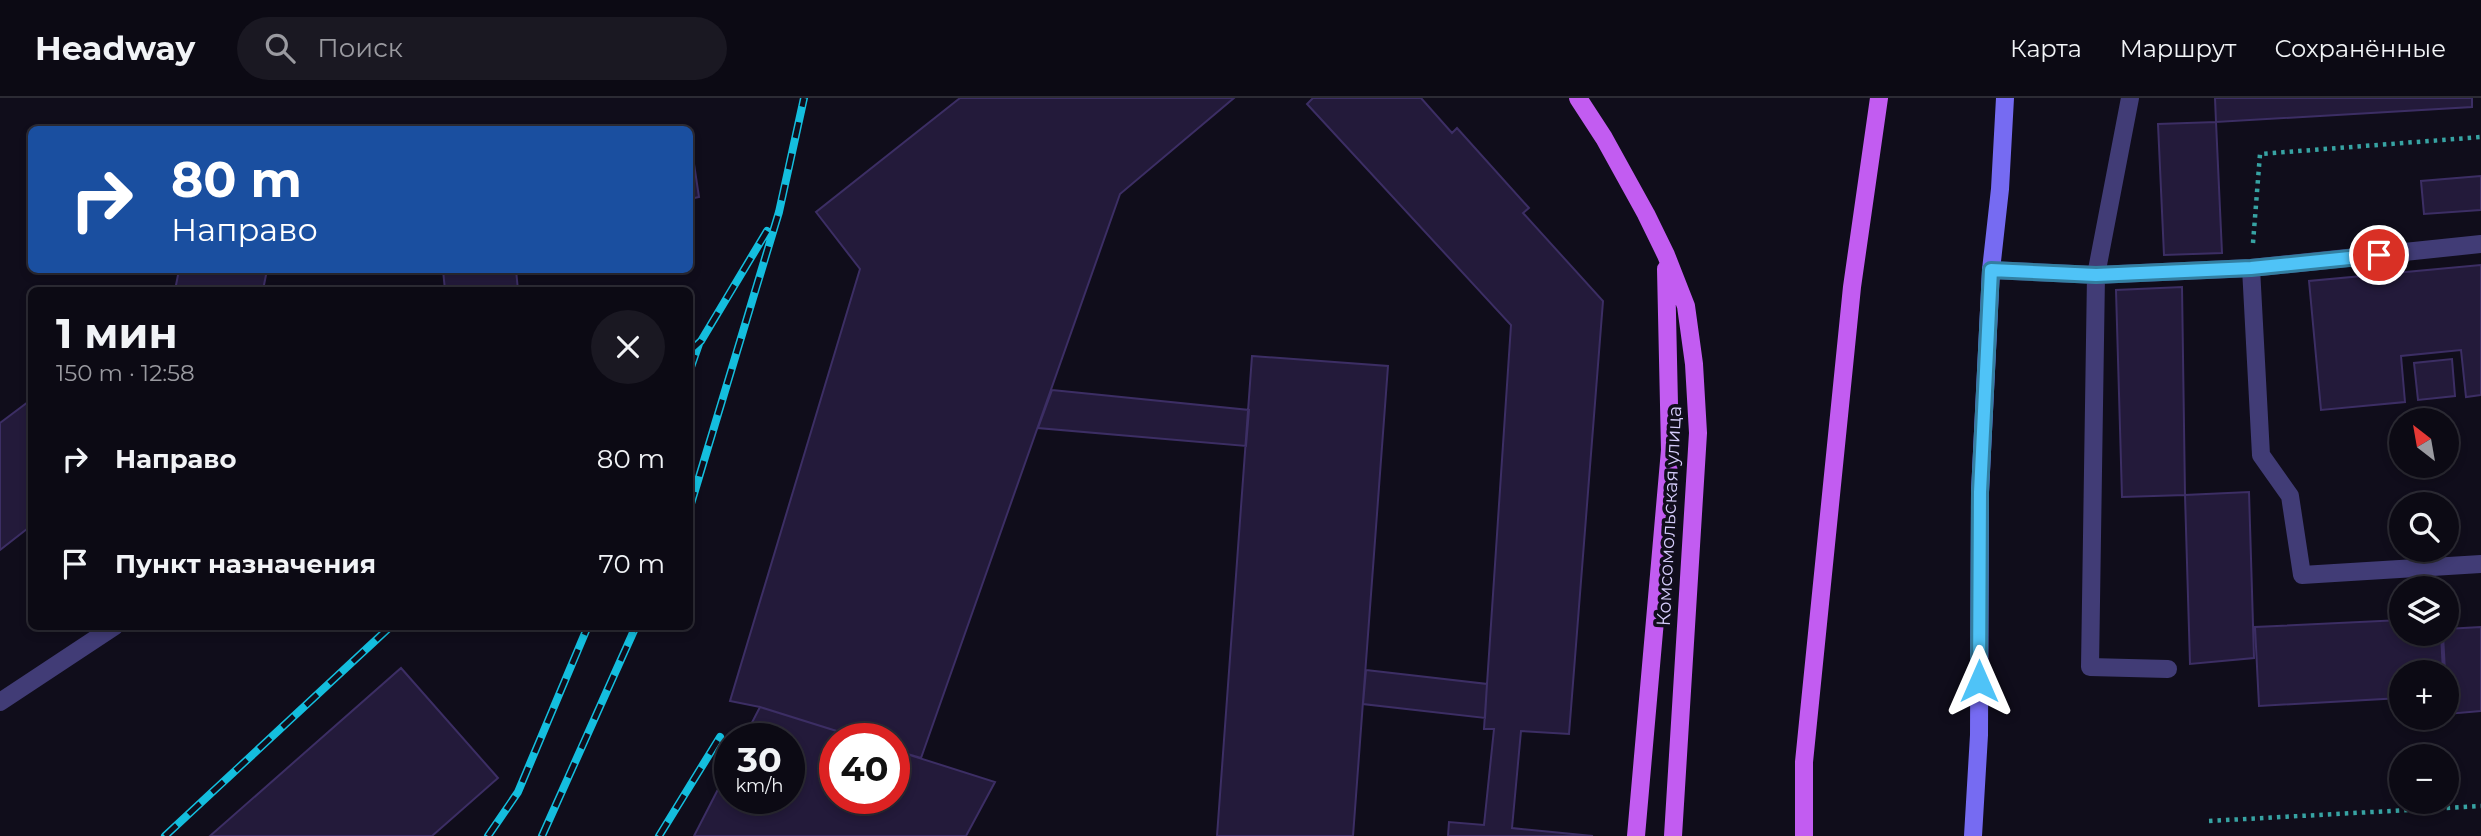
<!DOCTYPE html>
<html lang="ru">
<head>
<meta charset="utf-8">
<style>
  body { margin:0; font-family:Montserrat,sans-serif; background:#1a1822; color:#f1f3f6; height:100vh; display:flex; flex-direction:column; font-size:26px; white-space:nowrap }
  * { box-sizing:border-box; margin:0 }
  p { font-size:23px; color:#9a9aa0 }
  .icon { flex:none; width:38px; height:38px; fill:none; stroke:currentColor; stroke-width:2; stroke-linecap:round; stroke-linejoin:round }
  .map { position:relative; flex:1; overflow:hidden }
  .drawer { position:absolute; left:28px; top:189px; width:665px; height:343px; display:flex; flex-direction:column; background:#0c0a14; border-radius:10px; box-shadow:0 4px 10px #0003,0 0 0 2px #2c2b34 }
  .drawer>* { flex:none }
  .banner { position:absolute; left:28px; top:28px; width:665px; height:147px; border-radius:10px; box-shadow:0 4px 10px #0003,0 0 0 2px #2c2b34; background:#1a4fa0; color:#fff; overflow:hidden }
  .needle { width:46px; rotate:329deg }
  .buttons { position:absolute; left:2389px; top:310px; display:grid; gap:14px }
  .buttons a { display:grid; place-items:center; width:70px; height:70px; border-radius:50%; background:#0c0a14; box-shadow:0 4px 10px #0003,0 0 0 2px #2c2b34; font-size:35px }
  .speed { position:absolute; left:714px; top:625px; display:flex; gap:14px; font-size:35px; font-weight:700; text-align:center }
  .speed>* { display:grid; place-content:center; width:91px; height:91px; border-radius:50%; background:#0c0a14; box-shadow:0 4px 10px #0003,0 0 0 2px #2c2b34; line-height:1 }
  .speed small { font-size:18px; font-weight:400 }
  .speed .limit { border:10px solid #d22; background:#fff; color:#111 }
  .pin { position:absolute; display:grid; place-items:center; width:60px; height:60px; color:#fff; margin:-30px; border:4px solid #fff; border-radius:50%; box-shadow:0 2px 7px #0007 }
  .me { position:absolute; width:77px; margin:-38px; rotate:0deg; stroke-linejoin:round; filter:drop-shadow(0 0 5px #0008) }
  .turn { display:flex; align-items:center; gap:24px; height:147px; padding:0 28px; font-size:32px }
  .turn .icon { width:91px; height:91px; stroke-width:2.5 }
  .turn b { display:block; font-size:49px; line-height:60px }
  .round { display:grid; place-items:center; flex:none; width:74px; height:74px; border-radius:37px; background:#1a1822 }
  .overview { display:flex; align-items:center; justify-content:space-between; height:119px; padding:0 28px }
  h1 { font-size:42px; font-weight:700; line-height:52px }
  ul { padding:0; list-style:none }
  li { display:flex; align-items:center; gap:21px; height:105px; padding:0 28px }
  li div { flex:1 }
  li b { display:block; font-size:26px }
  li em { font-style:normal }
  header { display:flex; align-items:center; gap:42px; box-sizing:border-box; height:98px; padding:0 35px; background:#0c0a14; border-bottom:2px solid #2c2b34 }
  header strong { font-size:33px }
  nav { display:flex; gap:38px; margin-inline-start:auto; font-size:24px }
  .search { width:490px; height:63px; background:#1a1822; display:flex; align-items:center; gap:18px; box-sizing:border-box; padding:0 24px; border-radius:38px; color:#9a9aa0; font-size:26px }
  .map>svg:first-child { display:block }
  .building { fill:#231a3a; stroke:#3c2e64; stroke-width:2 }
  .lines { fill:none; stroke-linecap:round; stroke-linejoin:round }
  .path { stroke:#37a3a3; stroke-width:4.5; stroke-dasharray:3.5 5; stroke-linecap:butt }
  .lane { stroke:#413c76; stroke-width:18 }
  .secondary { stroke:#766bf2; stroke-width:18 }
  .primary { stroke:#c25cf1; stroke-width:18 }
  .rail-casing { stroke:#14bede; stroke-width:8 }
  .rail { stroke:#100d1b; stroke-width:5; stroke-dasharray:16; stroke-linecap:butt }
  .route-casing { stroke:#337fa1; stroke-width:18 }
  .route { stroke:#4fc3f7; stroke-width:12 }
  .labels { text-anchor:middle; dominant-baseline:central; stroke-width:7; stroke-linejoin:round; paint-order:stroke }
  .street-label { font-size:19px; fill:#d4cbfa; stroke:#100d1b }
</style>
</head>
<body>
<header>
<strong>Headway</strong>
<div class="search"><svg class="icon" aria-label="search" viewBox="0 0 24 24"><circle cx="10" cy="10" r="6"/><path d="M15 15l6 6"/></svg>Поиск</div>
<nav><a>Карта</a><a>Маршрут</a><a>Сохранённые</a></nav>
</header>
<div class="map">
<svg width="2481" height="738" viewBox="0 0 2481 738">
  <rect width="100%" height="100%" fill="#100d1b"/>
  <!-- building -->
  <path class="building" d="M 960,0 L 1234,0 L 1120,96 L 921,660 L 894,652 L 894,640 L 859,640 L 760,609 L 730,603 L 860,171 L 816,114 Z
    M 1313,0 L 1421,0 L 1452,35 L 1457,30 L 1529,110 L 1523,115 L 1603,203 L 1569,636 L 1521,633 L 1512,730 L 1593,738 L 1448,738 L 1449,724 L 1484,727 L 1494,631 L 1484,631 L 1511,227 L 1307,6 Z
    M 2215,0 L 2472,0 L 2472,9 L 2216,24 Z
    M 2216,24 L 2222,155 L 2164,157 L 2158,26 Z
    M 690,46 L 691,46 L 699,99 L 690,101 Z
    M 2481,78 L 2481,112 L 2424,116 L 2421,83 Z
    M 2481,167 L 2481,297 L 2466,299 L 2461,252 L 2401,258 L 2405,304 L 2321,312 L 2309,183 Z
    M 179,172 L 267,172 L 263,192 L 175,192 Z
    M 443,172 L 516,172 L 518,192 L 445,192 Z
    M 2182,189 L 2185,397 L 2122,399 L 2116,192 Z
    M 1252,258 L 1388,268 L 1353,738 L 1217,738 Z
    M 2452,261 L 2455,298 L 2418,302 L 2414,265 Z
    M 1052,292 L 1249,312 L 1246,348 L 1038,330 Z
    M 32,301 L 32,427 L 0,452 L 0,325 Z
    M 2249,394 L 2254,560 L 2190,566 L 2185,397 Z
    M 2401,522 L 2401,536 L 2441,536 L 2443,574 L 2401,574 L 2401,600 L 2259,608 L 2255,529 Z
    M 2481,529 L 2481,613 L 2447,616 L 2446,574 L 2445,574 L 2443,536 L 2446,536 L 2446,531 Z
    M 401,570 L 498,680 L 432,738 L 210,738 Z
    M 1366,572 L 1487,586 L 1485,620 L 1363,606 Z
    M 760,609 L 859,640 L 835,640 L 835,700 L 894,700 L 894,652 L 995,684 L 966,738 L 694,738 L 730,668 L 730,700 L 789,700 L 789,640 L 744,640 Z"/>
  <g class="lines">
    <!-- path -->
    <path class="path" d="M 2253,145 L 2260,56 L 2481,39
      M 2209,723 L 2481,708"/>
    <!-- lane -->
    <path class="lane" d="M 2130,0 L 2096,177 L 2090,569 L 2168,571
      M 2251,170 L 2481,146
      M 1991,172 L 2096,177 L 2251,170 L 2261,357 L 2290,398 L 2302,477 L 2481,466
      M 0,604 L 115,528"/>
    <!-- secondary -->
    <path class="secondary" d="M 1973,738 L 1979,637 L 1980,394 L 1991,172 L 2000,91 L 2005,0"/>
    <!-- primary -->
    <path class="primary" d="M 1578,0 L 1604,40 L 1646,116 L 1666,157 L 1686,208 L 1694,266 L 1698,335 L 1673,738
      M 1636,738 L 1670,352 L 1666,171
      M 1804,738 L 1804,664 L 1852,189 L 1879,0"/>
    <!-- rail casing -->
    <g class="rail-casing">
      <path id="rail" d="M 690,253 L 701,243 L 767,133
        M 690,272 L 699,246
        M 690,409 L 779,114 L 804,0
        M 165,738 L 391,528
        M 488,738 L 518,694 L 588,528
        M 542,738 L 636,528
        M 659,738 L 720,639"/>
    </g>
    <!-- rail -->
    <use href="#rail" class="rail"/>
  </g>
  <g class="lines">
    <!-- route casing -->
    <g class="route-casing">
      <path id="route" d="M 1979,583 L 1980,394 L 1991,172 L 2096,177 L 2251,170 L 2379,157"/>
    </g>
    <!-- route -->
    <use href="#route" class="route"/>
  </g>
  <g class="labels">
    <!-- street labels -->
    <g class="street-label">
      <text transform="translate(1669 418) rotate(-87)">Комсомольская улица</text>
    </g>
  </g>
</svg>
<div class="buttons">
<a><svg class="needle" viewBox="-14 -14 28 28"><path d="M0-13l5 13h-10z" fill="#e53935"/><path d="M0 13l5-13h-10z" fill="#9a9aa0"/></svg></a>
<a><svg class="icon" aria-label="search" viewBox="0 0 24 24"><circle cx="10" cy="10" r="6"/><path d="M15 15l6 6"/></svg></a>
<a><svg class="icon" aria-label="layers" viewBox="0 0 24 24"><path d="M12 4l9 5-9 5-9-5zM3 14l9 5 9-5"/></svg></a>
<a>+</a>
<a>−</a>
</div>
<div class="speed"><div>30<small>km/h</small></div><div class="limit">40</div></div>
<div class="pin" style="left:2379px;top:157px;background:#d93025"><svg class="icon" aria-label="arrive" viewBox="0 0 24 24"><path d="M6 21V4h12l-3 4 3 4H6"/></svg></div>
<svg class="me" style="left:1979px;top:583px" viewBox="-20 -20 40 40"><path d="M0-17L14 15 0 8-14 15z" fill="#4fc3f7" stroke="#fff" stroke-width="4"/></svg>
<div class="banner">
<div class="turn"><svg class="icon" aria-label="right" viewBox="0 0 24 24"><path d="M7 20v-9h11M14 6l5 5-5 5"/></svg><div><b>80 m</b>Направо</div></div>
</div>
<section class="drawer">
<div class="overview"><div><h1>1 мин</h1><p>150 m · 12:58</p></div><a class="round"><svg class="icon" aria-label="close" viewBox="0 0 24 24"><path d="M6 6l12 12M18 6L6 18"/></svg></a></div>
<ul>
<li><svg class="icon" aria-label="right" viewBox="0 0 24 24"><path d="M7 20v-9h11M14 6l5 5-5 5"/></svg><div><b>Направо</b></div><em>80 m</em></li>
<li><svg class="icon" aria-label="arrive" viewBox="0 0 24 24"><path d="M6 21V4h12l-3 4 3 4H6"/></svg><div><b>Пункт назначения</b></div><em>70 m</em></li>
</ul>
</section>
</div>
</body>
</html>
